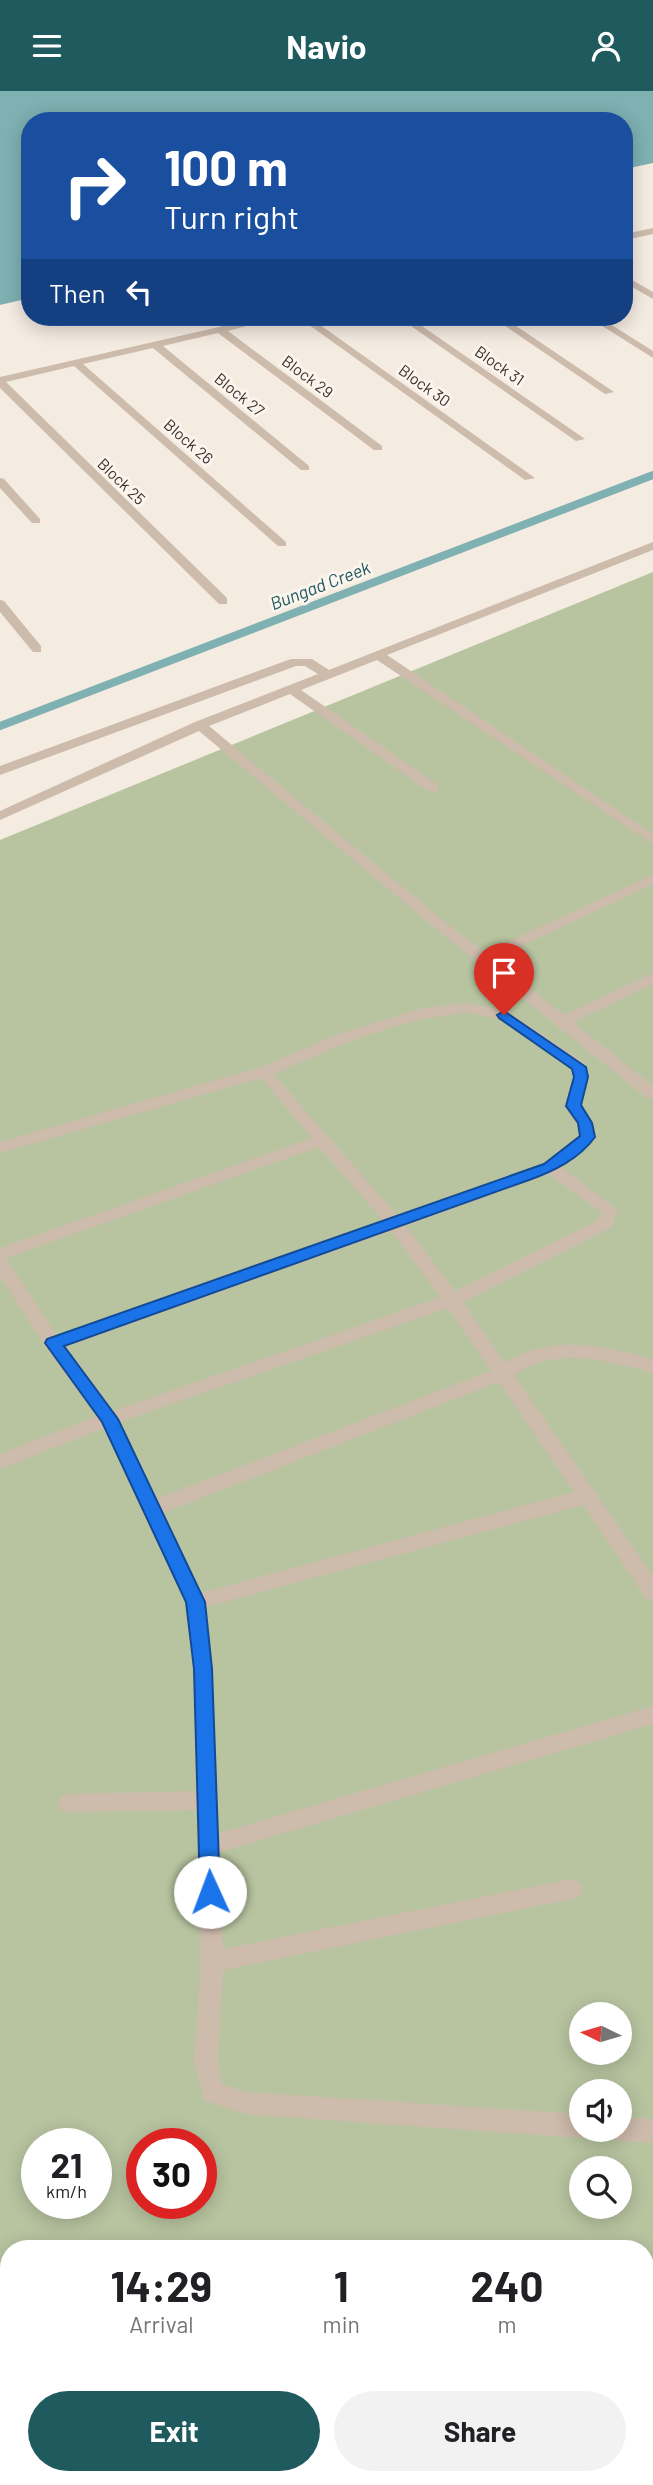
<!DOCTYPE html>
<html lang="en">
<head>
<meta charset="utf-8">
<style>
  body { margin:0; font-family:Barlow,sans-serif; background:#f2f2f2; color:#202124; height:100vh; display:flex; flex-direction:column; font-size:26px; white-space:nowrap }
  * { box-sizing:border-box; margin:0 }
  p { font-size:23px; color:#757577 }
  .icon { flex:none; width:38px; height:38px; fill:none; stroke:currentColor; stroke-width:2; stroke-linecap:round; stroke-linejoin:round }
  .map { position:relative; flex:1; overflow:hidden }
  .drawer { position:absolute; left:0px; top:2149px; width:654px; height:245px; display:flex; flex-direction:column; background:#fff; border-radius:28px 28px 0 0; box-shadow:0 4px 18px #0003 }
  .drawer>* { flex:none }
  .hud { position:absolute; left:21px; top:21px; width:612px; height:214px; border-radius:28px; box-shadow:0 4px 18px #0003; background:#1a4fa0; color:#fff; overflow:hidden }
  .needle { width:46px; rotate:275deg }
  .controls { position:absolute; left:569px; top:1911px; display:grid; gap:14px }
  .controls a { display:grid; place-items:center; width:63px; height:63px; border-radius:50%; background:#fff; box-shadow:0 4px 18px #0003; font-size:35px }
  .speed { position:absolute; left:21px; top:2037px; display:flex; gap:14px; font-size:35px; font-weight:700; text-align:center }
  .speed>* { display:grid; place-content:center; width:91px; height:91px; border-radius:50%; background:#fff; box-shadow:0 4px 18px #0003; line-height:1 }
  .speed small { font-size:18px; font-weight:400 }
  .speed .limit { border:10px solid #d22; background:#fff; color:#111 }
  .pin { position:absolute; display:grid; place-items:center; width:60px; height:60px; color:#fff; margin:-72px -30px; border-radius:50% 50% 50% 0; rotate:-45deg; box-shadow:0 0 7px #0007 }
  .pin .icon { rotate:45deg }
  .me { position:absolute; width:77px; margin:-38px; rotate:358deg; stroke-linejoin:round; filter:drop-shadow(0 0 5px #0008) }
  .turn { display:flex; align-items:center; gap:24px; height:147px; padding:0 28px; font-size:32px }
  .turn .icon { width:91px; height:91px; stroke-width:2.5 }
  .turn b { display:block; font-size:49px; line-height:60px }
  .then { display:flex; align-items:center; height:66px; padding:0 28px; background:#0003; gap:14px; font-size:26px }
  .eta { display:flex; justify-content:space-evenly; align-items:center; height:119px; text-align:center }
  .eta b { font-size:42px; font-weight:700; line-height:49px }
  .action { display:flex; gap:14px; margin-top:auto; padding:14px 28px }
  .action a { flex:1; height:80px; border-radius:42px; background:#1f5a5e; color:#fff; font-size:28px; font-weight:700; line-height:80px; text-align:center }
  .action a+a { background:#f2f2f2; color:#202124 }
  header { display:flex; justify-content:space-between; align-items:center; height:91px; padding:0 28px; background:#1f5a5e; color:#fff; font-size:32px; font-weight:700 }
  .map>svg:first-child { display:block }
  .green { fill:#b8c4a0; fill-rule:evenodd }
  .water { fill:#7fb0b2 }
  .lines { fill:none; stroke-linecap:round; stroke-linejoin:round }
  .stream { stroke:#7fb0b2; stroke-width:8 }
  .minor { fill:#cdbbac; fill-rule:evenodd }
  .route { fill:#1a73e8; stroke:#114b97; stroke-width:2 }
  .labels { text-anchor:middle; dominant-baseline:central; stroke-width:6; stroke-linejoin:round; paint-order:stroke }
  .far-street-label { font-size:16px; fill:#3b302b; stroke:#fbf5ee }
  .far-water-label { font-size:18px; font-style:italic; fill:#1f5a5e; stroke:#fbf5ee }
</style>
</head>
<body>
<header><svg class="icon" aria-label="menu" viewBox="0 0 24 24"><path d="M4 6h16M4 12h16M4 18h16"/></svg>Navio<svg class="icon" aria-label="person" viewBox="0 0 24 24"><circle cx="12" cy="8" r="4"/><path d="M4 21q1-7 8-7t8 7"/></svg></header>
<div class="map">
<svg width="653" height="2394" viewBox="0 0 653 2394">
  <rect width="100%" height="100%" fill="#f4ebe1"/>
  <!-- green -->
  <path class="green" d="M 653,481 L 653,2394 L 0,2394 L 0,749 ZM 581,1923 L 620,1923 L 620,1962 L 581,1962 ZM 581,2000 L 620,2000 L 620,2039 L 581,2039 ZM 37,2053 L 96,2053 L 96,2112 L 37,2112 ZM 142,2053 L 201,2053 L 201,2112 L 142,2112 ZM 581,2077 L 620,2077 L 620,2116 L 581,2116 ZM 9,2158 L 646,2158 L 646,2385 L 9,2385 Z"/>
  <!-- water -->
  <path class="water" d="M 0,0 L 653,0 L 653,72 L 625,78 L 625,30 L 30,30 L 30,207 L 0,214 Z"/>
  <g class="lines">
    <!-- stream -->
    <path class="stream" d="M 0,635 L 653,384"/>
    <!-- minor -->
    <path class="minor" d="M 653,137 L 653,143 L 625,149 L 625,143 Z
      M 625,185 L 653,201 L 653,208 L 625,192 Z
      M 263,226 L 280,226 L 228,240 L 382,355 L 382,359 L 374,359 L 218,242 L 163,255 L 309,375 L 309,379 L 301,379 L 153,257 L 83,273 L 286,451 L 286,455 L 278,455 L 74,275 L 6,291 L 227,507 L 227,513 L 219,513 L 0,297 L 0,286 Z
      M 298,226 L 309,226 L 535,387 L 525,389 Z
      M 398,226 L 409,226 L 585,348 L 576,350 Z
      M 492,226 L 503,226 L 614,301 L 605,303 Z
      M 588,226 L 599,226 L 653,260 L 653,267 Z
      M 0,387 L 4,388 L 40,428 L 40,432 L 32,432 L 0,397 Z
      M 653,451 L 653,459 L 387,564 L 653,743 L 653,753 L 377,569 L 301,599 L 438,694 L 438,700 L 428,700 L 290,603 L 209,635 L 451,836 L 485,861 L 653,784 L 653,793 L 494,868 L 564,924 L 653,882 L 653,893 L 573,931 L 653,995 L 653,1008 L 647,1007 L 441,842 L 199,640 L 0,729 L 0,720 L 195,631 L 318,583 L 305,575 L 296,575 L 0,684 L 0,675 L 291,568 L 312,568 L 329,579 Z
      M 0,509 L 4,510 L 41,555 L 41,561 L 33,561 L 0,521 Z
      M 470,912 L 509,921 L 585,972 L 589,986 L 581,1015 L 593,1032 L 596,1046 L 561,1076 L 618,1119 L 612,1136 L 463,1211 L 505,1272 C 550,1242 605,1255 653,1268 L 653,1282 C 607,1269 555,1255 514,1284 L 653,1485 L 653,1509 L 646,1507 L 583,1414 L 206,1516 L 213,1578 L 219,1742 L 653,1615 L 653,1633 L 220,1761 L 223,1858 L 572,1788 L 580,1791 L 583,1798 L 580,1805 L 572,1808 L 223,1879 L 218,1971 L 222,1993 L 245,2001 L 581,2023 L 581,2039 L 591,2039 L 589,2043 L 581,2047 L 245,2023 L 204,2009 L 194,1971 L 201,1871 L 197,1719 L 69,1721 L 61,1719 L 58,1712 L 61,1705 L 69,1703 L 196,1700 L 193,1578 L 185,1511 L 104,1337 L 0,1378 L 0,1363 L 97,1325 L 47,1258 L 0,1185 L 0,1157 L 312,1047 L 261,987 L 0,1062 L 0,1051 L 258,977 L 339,943 L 423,917 ZM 470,922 L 499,928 L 572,978 L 573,986 L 565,1015 L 577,1033 L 579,1044 L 544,1072 L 398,1126 L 274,983 C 340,954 397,927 470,922 ZM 319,1056 L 384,1131 L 57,1245 L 6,1167 ZM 548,1083 L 601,1121 L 599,1129 L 455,1200 L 406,1135 ZM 391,1140 L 441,1206 L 113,1320 L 65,1256 ZM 448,1217 L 491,1280 L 156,1408 L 120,1331 ZM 499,1291 L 574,1401 L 200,1502 L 163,1422 Z
      M 620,2026 L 653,2028 L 653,2052 L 620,2050 L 612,2046 L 608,2039 L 620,2039 Z
      M 646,2277 L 653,2279 L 653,2305 L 646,2303 Z
      M 0,2312 L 9,2313 L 9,2339 L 0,2338 Z
      M 208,2385 L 258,2385 L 261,2394 L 211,2394 Z
      M 532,2385 L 558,2385 L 556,2394 L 530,2394 Z"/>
  </g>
  <!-- route -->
  <path class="route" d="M 504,920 L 586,976 L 588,986 L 581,1014 L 592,1032 L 595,1046 C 579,1068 554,1080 529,1089 L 64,1255 L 118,1328 L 205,1511 L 212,1578 L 220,1801 L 217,1807 L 210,1810 L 203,1807 L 200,1801 L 194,1578 L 186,1511 L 102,1331 L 45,1252 L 47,1248 L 544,1073 L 580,1045 L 578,1032 L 566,1015 L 574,986 L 572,978 L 499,927 L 497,924 Z"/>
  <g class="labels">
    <!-- far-street labels -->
    <g class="far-street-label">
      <text transform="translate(500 274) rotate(35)">Block 31</text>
      <text transform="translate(308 285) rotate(37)">Block 29</text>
      <text transform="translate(425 294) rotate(36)">Block 30</text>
      <text transform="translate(240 303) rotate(39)">Block 27</text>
      <text transform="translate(189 350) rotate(41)">Block 26</text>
      <text transform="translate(122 390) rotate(44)">Block 25</text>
    </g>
    <!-- far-water labels -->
    <g class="far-water-label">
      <text transform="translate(320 494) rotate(-21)">Bungad Creek</text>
    </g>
  </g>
</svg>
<div class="controls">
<a><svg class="needle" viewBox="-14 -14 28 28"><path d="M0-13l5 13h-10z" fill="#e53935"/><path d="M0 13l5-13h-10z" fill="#757577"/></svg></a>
<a><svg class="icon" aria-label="sound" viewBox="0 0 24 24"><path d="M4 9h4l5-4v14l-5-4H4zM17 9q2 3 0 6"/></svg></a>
<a><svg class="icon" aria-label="search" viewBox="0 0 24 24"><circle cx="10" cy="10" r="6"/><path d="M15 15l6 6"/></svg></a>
</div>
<div class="speed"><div>21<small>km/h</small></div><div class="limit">30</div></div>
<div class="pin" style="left:504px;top:924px;background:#d93025"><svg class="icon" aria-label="arrive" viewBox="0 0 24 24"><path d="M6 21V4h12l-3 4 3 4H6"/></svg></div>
<svg class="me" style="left:210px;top:1801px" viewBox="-20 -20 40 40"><circle r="19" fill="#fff"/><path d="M0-13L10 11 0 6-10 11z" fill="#1a73e8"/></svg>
<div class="hud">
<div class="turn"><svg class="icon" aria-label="right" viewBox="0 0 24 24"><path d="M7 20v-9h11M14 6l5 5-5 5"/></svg><div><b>100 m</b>Turn right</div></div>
<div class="then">Then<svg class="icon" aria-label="left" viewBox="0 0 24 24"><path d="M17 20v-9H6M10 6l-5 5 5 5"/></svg></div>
</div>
<section class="drawer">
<div class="eta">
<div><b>14:29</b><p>Arrival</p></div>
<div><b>1</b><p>min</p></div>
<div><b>240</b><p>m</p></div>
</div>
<div class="action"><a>Exit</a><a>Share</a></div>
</section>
</div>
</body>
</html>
